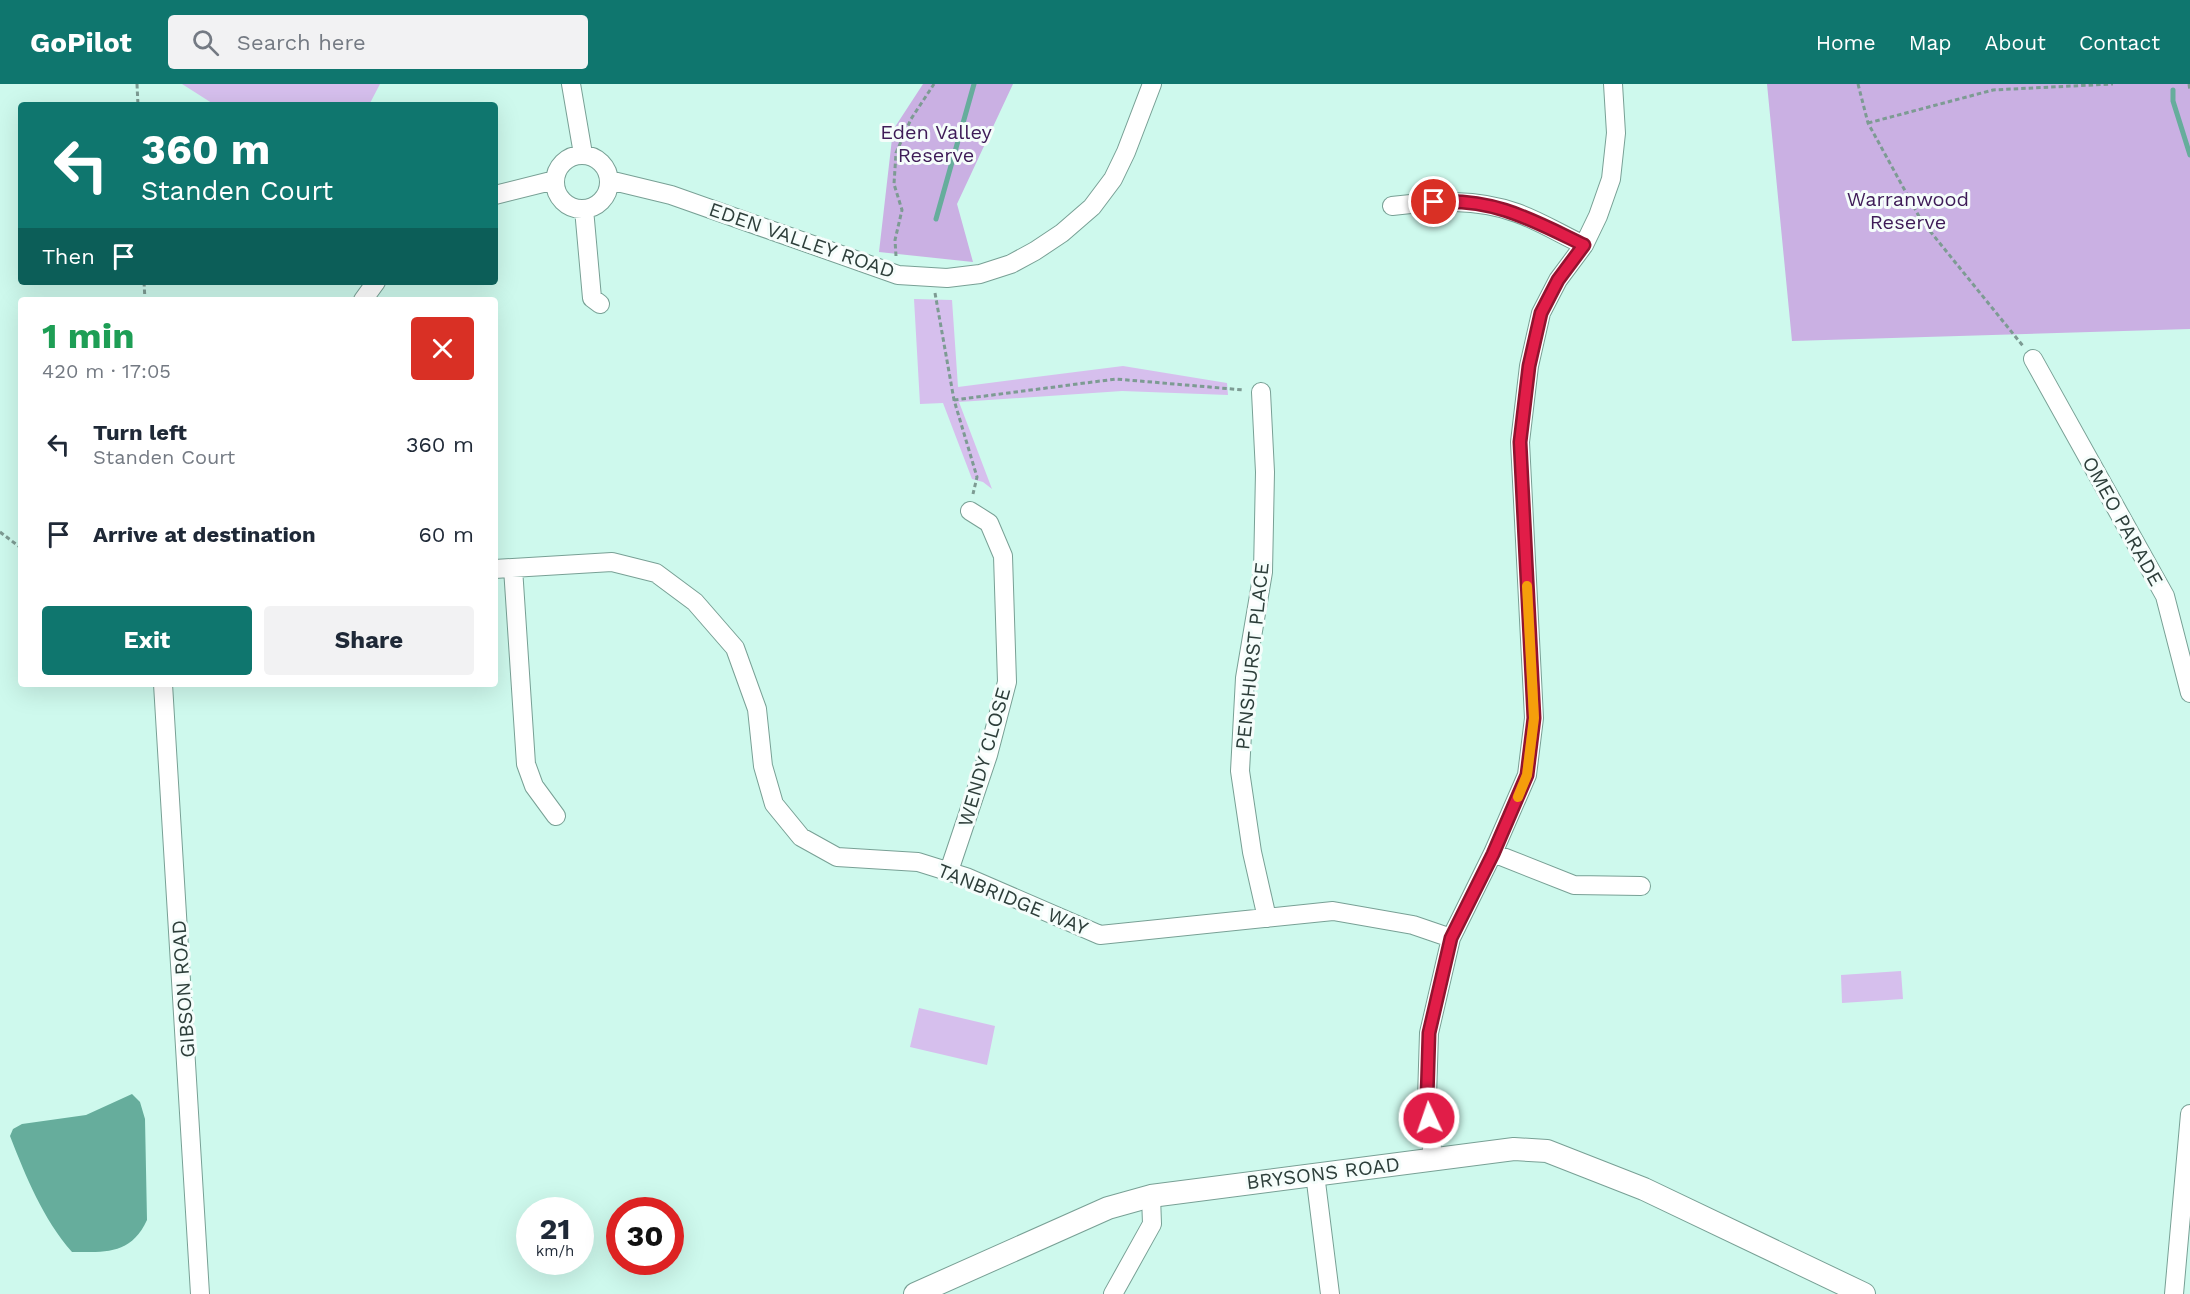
<!DOCTYPE html>
<html lang="en">
<head>
<meta charset="utf-8">
<style>
  body { margin:0; font-family:"Work Sans",sans-serif; background:#f2f2f3; color:#1f2937; height:100vh; display:flex; flex-direction:column; font-size:22px; white-space:nowrap }
  * { box-sizing:border-box; margin:0 }
  p { font-size:20px; color:#747a83 }
  .icon { flex:none; width:33px; height:33px; fill:none; stroke:currentColor; stroke-width:2; stroke-linecap:round; stroke-linejoin:round }
  .map { position:relative; flex:1; overflow:hidden }
  .sheet { position:absolute; left:18px; top:213px; width:480px; height:390px; display:flex; flex-direction:column; background:#fff; border-radius:6px; box-shadow:0 6px 24px #0002 }
  .sheet>* { flex:none }
  .guide { position:absolute; left:18px; top:18px; width:480px; height:183px; border-radius:6px; box-shadow:0 6px 24px #0002; background:#0f766e; color:#fff; overflow:hidden }
  .speed { position:absolute; left:516px; top:1113px; display:flex; gap:12px; font-size:30px; font-weight:700; text-align:center }
  .speed>* { display:grid; place-content:center; width:78px; height:78px; border-radius:50%; background:#fff; box-shadow:0 6px 24px #0002; line-height:1 }
  .speed small { font-size:15px; font-weight:400 }
  .speed .limit { border:9px solid #d22; background:#fff; color:#111 }
  .pin { position:absolute; display:grid; place-items:center; width:51px; height:51px; color:#fff; margin:-26px; border:3px solid #fff; border-radius:50%; box-shadow:0 2px 6px #0007 }
  .me { position:absolute; width:66px; margin:-33px; rotate:357deg; stroke-linejoin:round; filter:drop-shadow(0 0 4px #0008) }
  .turn { display:flex; align-items:center; gap:21px; height:126px; padding:0 24px; font-size:27px }
  .turn .icon { width:78px; height:78px; stroke-width:2.5 }
  .turn b { display:block; font-size:42px; line-height:51px }
  .then { display:flex; align-items:center; height:57px; padding:0 24px; background:#0003; gap:12px; font-size:22px }
  .round { display:grid; place-items:center; flex:none; width:63px; height:63px; border-radius:6px; background:#f2f2f3 }
  .head { display:flex; align-items:center; justify-content:space-between; height:102px; padding:0 24px }
  h1 { font-size:36px; font-weight:700; line-height:45px; color:#1e9e55 }
  .primary-button { display:flex; gap:12px; margin-top:auto; padding:12px 24px }
  .primary-button a { flex:1; height:69px; border-radius:6px; background:#0f766e; color:#fff; font-size:24px; font-weight:700; line-height:69px; text-align:center }
  .primary-button a+a { background:#f2f2f3; color:#1f2937 }
  ul { padding:0; list-style:none }
  li { display:flex; align-items:center; gap:18px; height:90px; padding:0 24px }
  li div { flex:1 }
  li b { display:block; font-size:22px }
  li em { font-style:normal }
  header { display:flex; align-items:center; gap:36px; box-sizing:border-box; height:84px; padding:0 30px; background:#0f766e; color:#fff }
  header strong { font-size:28px }
  nav { display:flex; gap:33px; margin-inline-start:auto; font-size:21px }
  .search { width:420px; height:54px; background:#f2f2f3; display:flex; align-items:center; gap:15px; box-sizing:border-box; padding:0 21px; border-radius:6px; color:#747a83; font-size:22px }
  .map>svg:first-child { display:block }
  .green { fill:#d6bfed }
  .forest { fill:#cab0e3 }
  .water { fill:#66ad9c }
  .lines { fill:none; stroke-linecap:round; stroke-linejoin:round }
  .stream { stroke:#66ad9c; stroke-width:5 }
  .minor-casing { stroke:#78a095; stroke-width:20 }
  .tertiary-casing { stroke:#78a095; stroke-width:24 }
  .path { stroke:#7d9b93; stroke-width:3; stroke-dasharray:4.5 3; stroke-linecap:butt }
  .minor { stroke:#fff; stroke-width:18 }
  .tertiary { stroke:#fff; stroke-width:22 }
  .route-casing { stroke:#92132f; stroke-width:15 }
  .route { stroke:#e11d48; stroke-width:10 }
  .slow { stroke:#f59e0b; stroke-width:10 }
  .labels { text-anchor:middle; dominant-baseline:central; stroke-width:6; stroke-linejoin:round; paint-order:stroke }
  .park-label { font-size:20px; fill:#3e1b57; stroke:#f5fdfb }
  .street-label { font-size:20px; fill:#2d3e3a; stroke:#f5fdfb }
</style>
</head>
<body>
<header>
<strong>GoPilot</strong>
<div class="search"><svg class="icon" aria-label="search" viewBox="0 0 24 24"><circle cx="10" cy="10" r="6"/><path d="M15 15l6 6"/></svg>Search here</div>
<nav><a>Home</a><a>Map</a><a>About</a><a>Contact</a></nav>
</header>
<div class="map">
<svg width="2190" height="1210" viewBox="0 0 2190 1210">
  <rect width="100%" height="100%" fill="#cef9ed"/>
  <!-- green -->
  <path class="green" d="M 182,0 L 380,0 L 369,21 L 215,21 Z
    M 914,215 L 952,216 L 958,303 L 1123,282 L 1227,299 L 1228,311 L 1122,307 L 959,318 L 992,405 L 983,398 L 972,395 L 943,319 L 920,320 Z
    M 1901,887 L 1903,915 L 1842,919 L 1841,891 Z
    M 919,924 L 995,942 L 987,981 L 910,963 Z"/>
  <!-- forest -->
  <path class="forest" d="M 923,0 L 1013,0 L 957,120 L 973,178 L 879,168 L 893,46 Z
    M 1767,0 L 2190,0 L 2190,245 L 1792,257 Z"/>
  <!-- water -->
  <path class="water" d="M 132,1010 L 140,1018 L 145,1035 L 147,1136 C 131,1171 105,1168 72,1168 C 43,1135 26,1093 10,1052 L 13,1045 L 22,1040 L 86,1031 Z"/>
  <g class="lines">
    <!-- stream -->
    <path class="stream" d="M 2173,6 L 2173,17 L 2190,71
      M 936,135 L 974,0"/>
    <!-- minor casing -->
    <g class="minor-casing">
      <path id="minor" d="M 571,0 L 583,70
        M555 98a27 27 0 1 1 54 0a27 27 0 1 1-54 0Z
        M 609,96 L 671,111 L 898,191 L 947,194 L 980,190 L 1011,180 L 1035,167 L 1062,149 L 1092,123 L 1113,95 L 1126,68 L 1152,0
        M 495,111 L 555,96
        M 1392,122 C 1434,117 1476,114 1517,129 C 1540,137 1562,151 1584,161
        M 584,125 L 592,214 L 600,220
        M 363,216 L 376,198
        M 2033,275 L 2165,512 L 2190,609
        M 1261,308 L 1265,388 L 1263,488 L 1245,594 L 1240,687 L 1252,768 L 1267,834
        M 513,484 L 526,680 L 534,702 L 556,732
        M 495,485 L 612,478 L 656,489 L 695,518 L 735,564 L 757,625 L 763,682 L 774,720 L 801,753 L 837,773 L 918,778 L 966,793 L 1100,851 L 1333,827 L 1413,841 L 1451,854
        M 163,600 L 200,1210
        M 1493,769 L 1574,801 L 1641,802
        M 949,787 L 988,671 L 1007,598 L 1003,472 L 989,439 L 970,427
        M 1433,1075 L 1427,1014 L 1429,949 L 1451,854 L 1493,769 L 1527,691 L 1534,634 L 1520,358 L 1529,282 L 1541,229 L 1558,196 L 1584,161 L 1598,132 L 1611,95 L 1616,49 L 1613,0
        M 1315,1090 L 1330,1210
        M 1113,1210 L 1152,1140 L 1151,1112
        M 2174,1210 L 2190,1030"/>
    </g>
    <!-- tertiary casing -->
    <g class="tertiary-casing">
      <path id="tertiary" d="M 915,1210 L 1108,1124 L 1151,1112 L 1514,1065 L 1547,1067 L 1644,1105 L 1864,1210"/>
    </g>
    <!-- path -->
    <path class="path" d="M 137,0 L 138,21
      M 1858,0 L 1868,39 L 1921,136 L 2023,262
      M 2189,0 L 2190,7
      M 1868,39 L 1993,6 L 2113,0
      M 896,172 L 895,156 L 902,126 L 894,100 L 896,69 L 911,35 L 934,0
      M 144,198 L 145,216
      M 935,209 L 954,316 L 977,393 L 973,410
      M 954,316 L 1116,295 L 1244,306
      M 0,448 L 21,464"/>
    <!-- minor -->
    <use href="#minor" class="minor"/>
    <!-- tertiary -->
    <use href="#tertiary" class="tertiary"/>
  </g>
  <g class="lines">
    <!-- route casing -->
    <g class="route-casing">
      <path id="route" d="M 1429,1034 L 1427,1014 L 1429,949 L 1451,854 L 1493,770 L 1527,691 L 1534,634 L 1520,358 L 1529,282 L 1541,229 L 1558,196 L 1584,161 C 1532,136 1495,114 1434,118"/>
    </g>
    <!-- route -->
    <use href="#route" class="route"/>
    <!-- slow -->
    <path class="slow" d="M 1518,713 L 1527,691 L 1534,634 L 1527,502"/>
  </g>
  <g class="labels">
    <!-- park labels -->
    <g class="park-label">
      <text x="936" y="48">Eden Valley<tspan x="936" dy="23">Reserve</tspan></text>
      <text x="1908" y="115">Warranwood<tspan x="1908" dy="23">Reserve</tspan></text>
    </g>
    <!-- street labels -->
    <g class="street-label">
      <text transform="translate(802 156) rotate(19)">EDEN VALLEY ROAD</text>
      <text transform="translate(2123 437) rotate(61)">OMEO PARADE</text>
      <text transform="translate(1252 572) rotate(-84)">PENSHURST PLACE</text>
      <text transform="translate(984 673) rotate(-74)">WENDY CLOSE</text>
      <text transform="translate(1013 815) rotate(22)">TANBRIDGE WAY</text>
      <text transform="translate(183 905) rotate(-94)">GIBSON ROAD</text>
      <text transform="translate(1323 1089) rotate(-7)">BRYSONS ROAD</text>
    </g>
  </g>
</svg>
<div class="speed"><div>21<small>km/h</small></div><div class="limit">30</div></div>
<div class="pin" style="left:1434px;top:118px;background:#d93025"><svg class="icon" aria-label="arrive" viewBox="0 0 24 24"><path d="M6 21V4h12l-3 4 3 4H6"/></svg></div>
<svg class="me" style="left:1429px;top:1034px" viewBox="-20 -20 40 40"><circle r="17" fill="#e11d48" stroke="#fff" stroke-width="3"/><path d="M0-11L8 9 0 5-8 9z" fill="#fff"/></svg>
<div class="guide">
<div class="turn"><svg class="icon" aria-label="left" viewBox="0 0 24 24"><path d="M17 20v-9H6M10 6l-5 5 5 5"/></svg><div><b>360 m</b>Standen Court</div></div>
<div class="then">Then<svg class="icon" aria-label="arrive" viewBox="0 0 24 24"><path d="M6 21V4h12l-3 4 3 4H6"/></svg></div>
</div>
<section class="sheet">
<div class="head"><div><h1>1 min</h1><p>420 m · 17:05</p></div><a class="round" style="background:#d93025;color:#fff"><svg class="icon" aria-label="close" viewBox="0 0 24 24"><path d="M6 6l12 12M18 6L6 18"/></svg></a></div>
<ul>
<li><svg class="icon" aria-label="left" viewBox="0 0 24 24"><path d="M17 20v-9H6M10 6l-5 5 5 5"/></svg><div><b>Turn left</b><p>Standen Court</p></div><em>360 m</em></li>
<li><svg class="icon" aria-label="arrive" viewBox="0 0 24 24"><path d="M6 21V4h12l-3 4 3 4H6"/></svg><div><b>Arrive at destination</b></div><em>60 m</em></li>
</ul>
<div class="primary-button"><a>Exit</a><a>Share</a></div>
</section>
</div>
</body>
</html>
